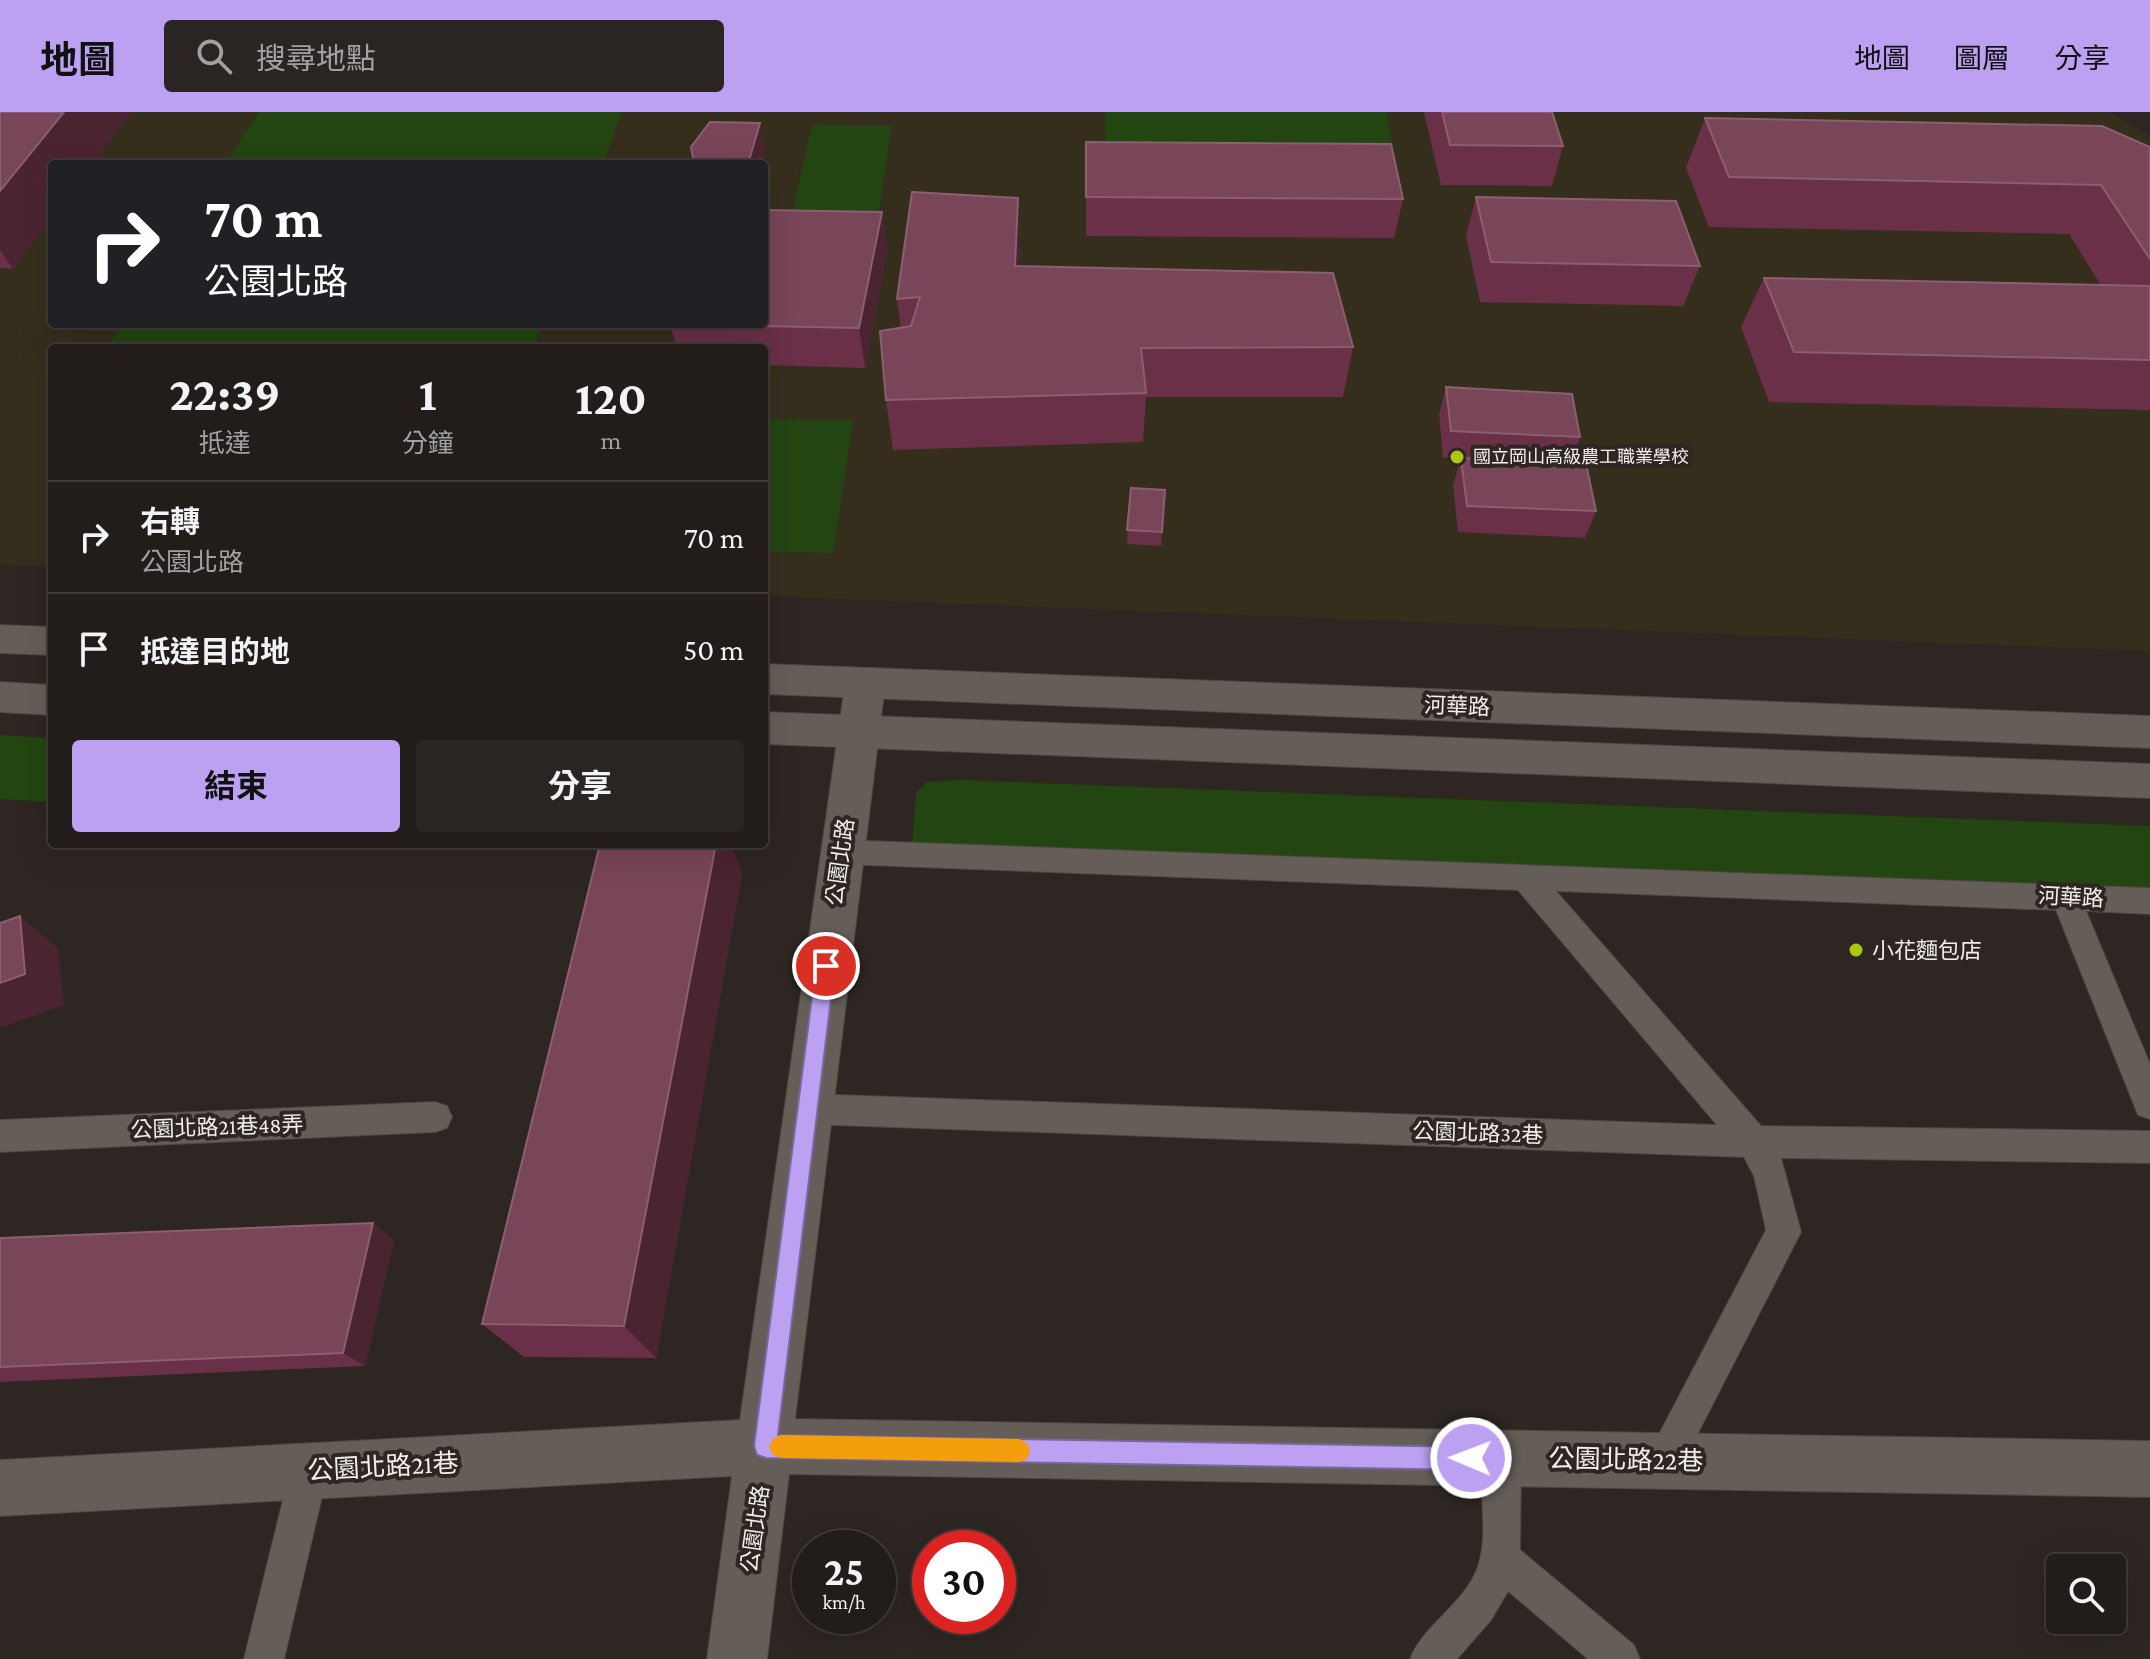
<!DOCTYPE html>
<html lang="zh-TW">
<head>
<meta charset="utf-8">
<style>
  body { margin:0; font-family:"Crimson Pro","Noto Sans TC",serif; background:#2a2523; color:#f1f3f6; height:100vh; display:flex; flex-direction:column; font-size:30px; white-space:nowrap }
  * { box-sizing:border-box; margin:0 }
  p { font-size:26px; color:#a2a1a2 }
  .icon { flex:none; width:44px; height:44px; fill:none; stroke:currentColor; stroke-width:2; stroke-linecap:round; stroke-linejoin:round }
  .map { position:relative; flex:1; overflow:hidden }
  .side { position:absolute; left:48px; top:232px; width:720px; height:504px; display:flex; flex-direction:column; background:#221c1a; border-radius:8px; box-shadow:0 8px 32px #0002,0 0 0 2px #3f3a39 }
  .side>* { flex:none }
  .guide { position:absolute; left:48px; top:48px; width:720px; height:168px; border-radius:8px; box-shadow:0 8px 32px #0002,0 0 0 2px #3f3a39; background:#202124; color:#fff; overflow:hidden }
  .fabs { position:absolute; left:2046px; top:1442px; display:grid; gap:16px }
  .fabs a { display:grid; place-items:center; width:80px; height:80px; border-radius:8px; background:#221c1a; box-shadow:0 8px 32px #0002,0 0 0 2px #3f3a39; font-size:40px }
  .speed { position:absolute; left:792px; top:1418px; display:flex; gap:16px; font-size:40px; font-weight:700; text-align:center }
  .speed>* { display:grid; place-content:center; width:104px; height:104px; border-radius:50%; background:#221c1a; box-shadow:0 8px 32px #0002,0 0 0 2px #3f3a39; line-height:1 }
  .speed small { font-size:20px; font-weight:400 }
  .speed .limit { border:12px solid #d22; background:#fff; color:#111 }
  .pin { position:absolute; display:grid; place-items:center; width:68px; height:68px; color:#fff; margin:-34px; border:4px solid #fff; border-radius:50%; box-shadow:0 2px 8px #0007 }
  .me { position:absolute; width:88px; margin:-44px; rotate:271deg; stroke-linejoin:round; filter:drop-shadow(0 0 6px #0008) }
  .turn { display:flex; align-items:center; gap:28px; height:168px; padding:0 24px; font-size:36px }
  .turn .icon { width:104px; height:104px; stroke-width:2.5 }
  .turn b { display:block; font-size:56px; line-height:68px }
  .eta { display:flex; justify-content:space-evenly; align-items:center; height:136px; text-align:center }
  .eta b { font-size:48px; font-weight:700; line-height:56px }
  .action { display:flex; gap:16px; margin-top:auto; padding:16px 24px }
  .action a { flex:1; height:92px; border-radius:8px; background:#bca0f2; color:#111; font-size:32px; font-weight:700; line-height:92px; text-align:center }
  .action a+a { background:#2a2523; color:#f1f3f6 }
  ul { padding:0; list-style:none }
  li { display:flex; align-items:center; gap:24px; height:112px; padding:0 24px; border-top:2px solid #3f3a39 }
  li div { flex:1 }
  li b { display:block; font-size:30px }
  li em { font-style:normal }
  header { display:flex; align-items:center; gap:48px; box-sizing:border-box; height:112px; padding:0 40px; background:#bca0f2; color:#111 }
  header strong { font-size:38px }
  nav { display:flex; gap:44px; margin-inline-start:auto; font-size:28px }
  .search { width:560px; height:72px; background:#2a2523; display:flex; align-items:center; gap:20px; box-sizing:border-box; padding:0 28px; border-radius:8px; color:#a2a1a2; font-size:30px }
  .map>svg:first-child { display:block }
  .education { fill:#362e1d; fill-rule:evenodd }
  .green { fill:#234512 }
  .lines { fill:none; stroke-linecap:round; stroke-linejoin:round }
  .service-casing { stroke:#4a4541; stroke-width:2 }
  .minor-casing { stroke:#4a4541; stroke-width:2 }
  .tertiary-casing { stroke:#4a4541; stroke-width:2 }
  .service { fill:#655d58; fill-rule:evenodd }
  .minor { fill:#655d58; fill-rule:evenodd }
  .tertiary { fill:#655d58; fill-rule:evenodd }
  .wall { fill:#693047 }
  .shaded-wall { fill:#4b2431 }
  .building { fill:#784559; stroke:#8b5f70; stroke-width:2 }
  .route { fill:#bca0f2; stroke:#7a689d; stroke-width:2 }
  .slow { fill:#f59e0b }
  .poi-dot { fill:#adc60e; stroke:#2d2622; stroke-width:3 }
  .labels { text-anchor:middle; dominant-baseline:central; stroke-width:8; stroke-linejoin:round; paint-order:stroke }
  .far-poi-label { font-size:18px; fill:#f3eeeb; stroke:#2d2622; text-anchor:start }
  .street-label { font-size:22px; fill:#f3eeeb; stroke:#2d2622 }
  .poi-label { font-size:22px; fill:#f3eeeb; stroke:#2d2622; text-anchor:start }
  .near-street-label { font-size:26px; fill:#f3eeeb; stroke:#2d2622 }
</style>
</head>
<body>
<header>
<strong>地圖</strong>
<div class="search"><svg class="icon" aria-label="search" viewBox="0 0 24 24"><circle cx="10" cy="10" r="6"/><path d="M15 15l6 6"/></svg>搜尋地點</div>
<nav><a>地圖</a><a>圖層</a><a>分享</a></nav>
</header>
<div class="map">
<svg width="2150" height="1547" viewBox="0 0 2150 1547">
  <rect width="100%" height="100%" fill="#2d2622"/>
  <!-- education -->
  <path class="education" d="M 0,0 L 2110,0 L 2150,24 L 2150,539 L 764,484 L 764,236 L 52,236 L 52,455 L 0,453 ZM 52,52 L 764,52 L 764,212 L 52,212 Z"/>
  <!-- green -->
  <path class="green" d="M 259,0 L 622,0 L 603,52 L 225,52 Z
    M 1105,0 L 1386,0 L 1398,58 L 1106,55 Z
    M 812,13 L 892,14 L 878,103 L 792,102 Z
    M 123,212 L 543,212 L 534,236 L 107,236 Z
    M 764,307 L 853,308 L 833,441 L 764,440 Z
    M 0,623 L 52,626 L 52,690 L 0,687 Z
    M 959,668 L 2150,714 L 2150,778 L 912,735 L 916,681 L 927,670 Z"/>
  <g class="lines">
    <!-- service casing -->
    <g class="service-casing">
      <path id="service" d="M 841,728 L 2150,776 L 2150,802 L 2086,799 L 2150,952 L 2150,1007 L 2138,1003 L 2056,798 L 1556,779 L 1761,1014 L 2150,1019 L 2150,1051 L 1781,1046 L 1801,1120 L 1677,1362 L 1664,1368 L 1651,1362 L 1645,1349 L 1766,1118 L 1754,1064 L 1744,1045 L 807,1012 L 795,1008 L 790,997 L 795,986 L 807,982 L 1717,1013 L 1518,778 L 841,752 L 831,749 L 826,740 L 831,731 Z
        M 435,990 L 447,994 L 452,1005 L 447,1016 L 435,1020 L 0,1040 L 0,1008 Z
        M 1502,1328 L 1515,1334 L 1521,1347 L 1520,1438 L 1634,1533 L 1640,1547 L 1588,1547 L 1508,1479 L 1491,1508 L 1457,1547 L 1410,1547 C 1424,1512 1463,1493 1477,1457 C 1492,1418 1473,1371 1489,1334 Z
        M 309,1340 L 323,1345 L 328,1359 L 284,1547 L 244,1547 L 290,1359 L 295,1345 Z"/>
    </g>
    <!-- minor casing -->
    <g class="minor-casing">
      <path id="minor" d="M 865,558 L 879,562 L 885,573 L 795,1307 L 2150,1329 L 2150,1385 L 789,1362 L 767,1547 L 707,1547 L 732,1364 L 0,1404 L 0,1348 L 740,1308 L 845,573 L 851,562 Z"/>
    </g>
    <!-- tertiary casing -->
    <g class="tertiary-casing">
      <path id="tertiary" d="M 0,513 L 52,515 L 52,543 L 0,541 Z
        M 764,552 L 2150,604 L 2150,636 L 764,582 Z
        M 0,570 L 52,573 L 52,603 L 0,600 Z
        M 764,600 L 2150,652 L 2150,686 L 764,632 Z"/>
    </g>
    <!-- service -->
    <use href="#service" class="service"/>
    <!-- minor -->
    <use href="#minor" class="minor"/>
    <!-- tertiary -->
    <use href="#tertiary" class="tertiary"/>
  </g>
  <!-- wall -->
  <path class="wall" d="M 0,0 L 131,0 L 92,52 L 52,52 L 52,105 L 13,157 L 0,156 Z
    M 1424,0 L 1552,0 L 1563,34 L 1552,74 L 1441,73 Z
    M 1705,6 L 2150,35 L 2150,298 L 1769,290 L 1741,215 L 1764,166 L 2100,172 L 2069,122 L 1709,115 L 1686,56 Z
    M 1086,30 L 1403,87 L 1394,126 L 1086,124 Z
    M 1476,85 L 1700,154 L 1683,194 L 1480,190 L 1466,124 Z
    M 882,100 L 887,140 L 865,256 L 764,253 L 764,236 L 677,236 L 670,212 Z
    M 1020,136 L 1019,154 L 1353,235 L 1343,285 L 1146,285 L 1143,330 L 893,338 L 886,288 L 901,216 L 897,187 Z
    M 1446,275 L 1580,325 L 1570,351 L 1596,399 L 1585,426 L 1458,420 L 1453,373 L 1461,346 L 1443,346 L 1439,302 Z
    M 1131,376 L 1165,378 L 1161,434 L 1127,432 Z
    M 742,761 L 656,1246 L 524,1245 L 482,1212 Z
    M 373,1111 L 394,1128 L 365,1254 L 0,1270 L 0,1126 Z"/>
  <!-- shaded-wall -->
  <path class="shaded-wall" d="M 64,0 L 131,0 L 92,52 L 52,52 L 52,105 L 13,157 L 0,138 L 0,79 Z
    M 760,11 L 765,38 L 761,52 L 748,52 Z
    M 1018,86 L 1020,136 L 1017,203 L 1015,154 Z
    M 882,100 L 887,140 L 865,256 L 859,216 Z
    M 716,732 L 731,732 L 742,761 L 656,1246 L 624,1214 Z
    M 20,804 L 58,836 L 64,893 L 0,916 L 0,871 Z
    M 373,1111 L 394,1128 L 365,1254 L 343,1241 Z"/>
  <!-- building -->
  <path class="building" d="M 0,0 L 64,0 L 0,79 Z
    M 1442,0 L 1552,0 L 1563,34 L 1450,33 Z
    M 1705,6 L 2102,14 L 2150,35 L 2150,147 L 2101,73 L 1729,65 Z
    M 710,10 L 760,11 L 748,52 L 694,52 L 691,35 Z
    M 1086,30 L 1391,32 L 1403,87 L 1086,85 Z
    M 912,80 L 1018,86 L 1015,154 L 1333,161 L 1353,235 L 1141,236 L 1146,281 L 886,288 L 880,219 L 911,214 L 920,185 L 897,187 Z
    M 1476,85 L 1676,89 L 1700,154 L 1491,150 Z
    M 764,98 L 882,100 L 859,216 L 670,212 L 764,212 Z
    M 1764,166 L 2150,174 L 2150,248 L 1794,240 Z
    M 1446,275 L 1572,282 L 1580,325 L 1451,319 Z
    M 1461,346 L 1586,352 L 1596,399 L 1467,394 Z
    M 1131,376 L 1165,378 L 1162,420 L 1127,418 Z
    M 600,732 L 716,732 L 624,1214 L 482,1212 Z
    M 20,804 L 25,862 L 0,871 L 0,811 Z
    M 373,1111 L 343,1241 L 0,1255 L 0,1126 Z"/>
  <!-- route -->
  <path class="route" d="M 826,846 L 835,854 L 778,1323 L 1471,1335 L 1479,1338 L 1483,1346 L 1479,1355 L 1471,1358 L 766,1346 L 757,1343 L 754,1334 L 816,854 Z"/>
  <!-- slow -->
  <path class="slow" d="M 781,1323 L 1019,1327 L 1027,1331 L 1030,1339 L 1027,1347 L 1019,1350 L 781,1346 L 773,1343 L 769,1335 L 773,1327 Z"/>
  <!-- markers -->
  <g class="poi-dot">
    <circle cx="1457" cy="345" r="8"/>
    <circle cx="1856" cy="838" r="8"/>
  </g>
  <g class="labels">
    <!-- far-poi labels -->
    <g class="far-poi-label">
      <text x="1473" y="345">國立岡山高級農工職業學校</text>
    </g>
    <!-- street labels -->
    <g class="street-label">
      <text transform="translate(1457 594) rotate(2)">河華路</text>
      <text transform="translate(840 750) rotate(-82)">公園北路</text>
      <text transform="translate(2071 785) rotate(3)">河華路</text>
      <text transform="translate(217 1015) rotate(-2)">公園北路21巷48弄</text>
      <text transform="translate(1478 1021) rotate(2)">公園北路32巷</text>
      <text transform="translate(755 1417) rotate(-82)">公園北路</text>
    </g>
    <!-- poi labels -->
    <g class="poi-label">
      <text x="1872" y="838">小花麵包店</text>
    </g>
    <!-- near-street labels -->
    <g class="near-street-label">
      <text transform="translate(1626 1348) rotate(1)">公園北路22巷</text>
      <text transform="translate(383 1355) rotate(-3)">公園北路21巷</text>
    </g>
  </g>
</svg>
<div class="fabs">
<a><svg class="icon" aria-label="search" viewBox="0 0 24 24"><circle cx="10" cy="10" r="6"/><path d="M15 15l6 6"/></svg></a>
</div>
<div class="speed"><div>25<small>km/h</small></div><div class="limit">30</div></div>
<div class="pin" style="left:826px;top:854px;background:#d93025"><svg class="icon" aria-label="arrive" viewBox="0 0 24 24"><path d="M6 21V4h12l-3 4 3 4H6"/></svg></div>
<svg class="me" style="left:1471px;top:1346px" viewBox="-20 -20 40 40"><circle r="17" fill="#bca0f2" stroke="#fff" stroke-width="3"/><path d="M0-11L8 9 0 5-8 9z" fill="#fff"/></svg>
<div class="guide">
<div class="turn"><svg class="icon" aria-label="right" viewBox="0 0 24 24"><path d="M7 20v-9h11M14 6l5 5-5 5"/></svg><div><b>70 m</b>公園北路</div></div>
</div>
<section class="side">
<div class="eta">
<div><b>22:39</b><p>抵達</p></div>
<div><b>1</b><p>分鐘</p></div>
<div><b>120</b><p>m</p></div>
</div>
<ul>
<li><svg class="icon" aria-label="right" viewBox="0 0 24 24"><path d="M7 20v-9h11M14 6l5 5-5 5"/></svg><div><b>右轉</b><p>公園北路</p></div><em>70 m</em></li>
<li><svg class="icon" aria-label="arrive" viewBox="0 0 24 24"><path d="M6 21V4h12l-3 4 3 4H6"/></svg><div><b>抵達目的地</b></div><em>50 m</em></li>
</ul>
<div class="action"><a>結束</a><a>分享</a></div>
</section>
</div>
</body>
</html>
